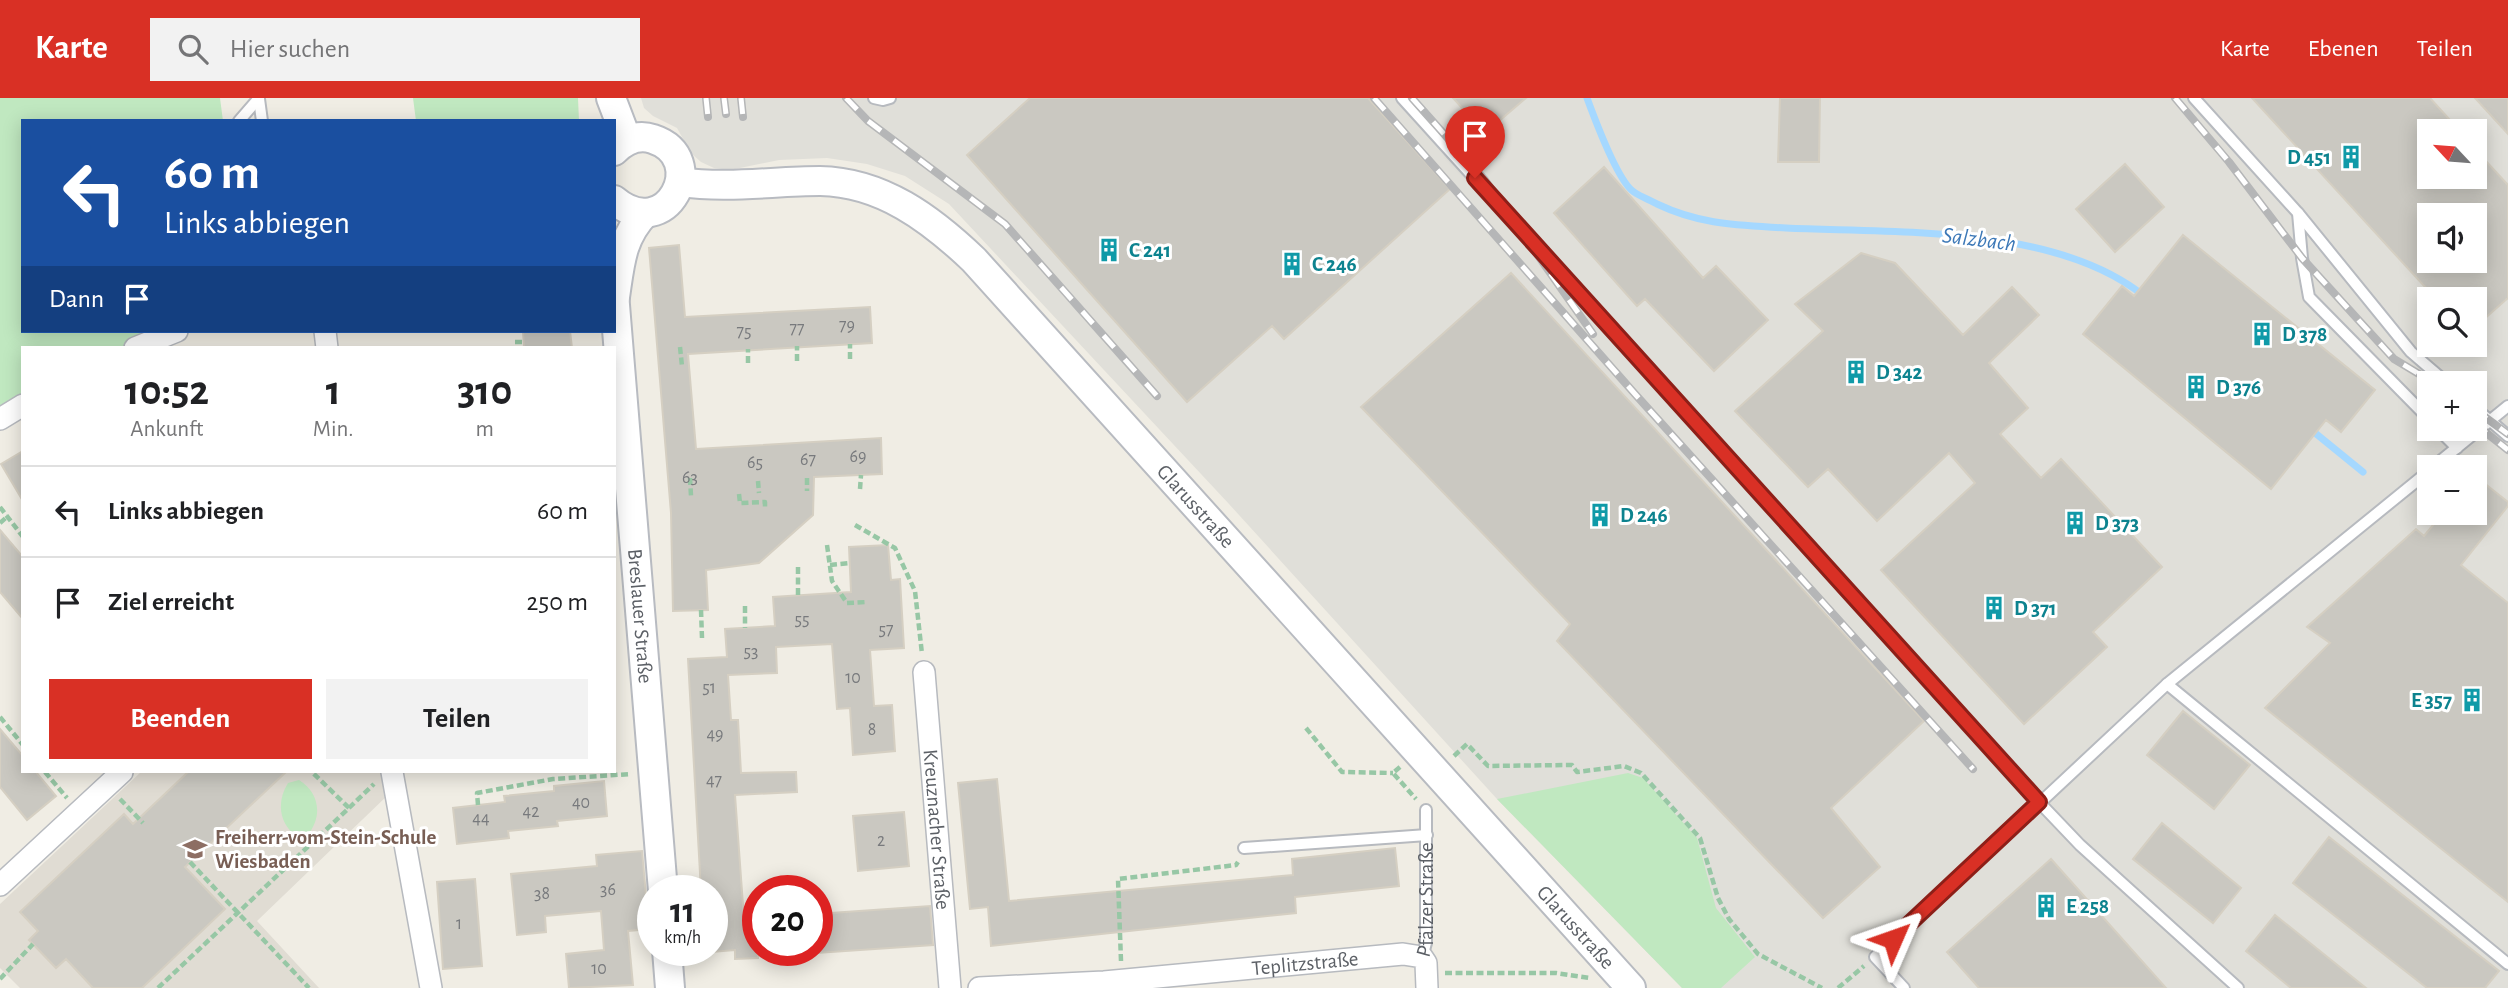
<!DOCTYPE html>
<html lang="de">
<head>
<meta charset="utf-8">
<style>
  body { margin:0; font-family:"Alegreya Sans",sans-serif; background:#f2f2f2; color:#202124; height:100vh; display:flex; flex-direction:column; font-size:26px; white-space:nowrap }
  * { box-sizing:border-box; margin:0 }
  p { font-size:23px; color:#757577 }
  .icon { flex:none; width:38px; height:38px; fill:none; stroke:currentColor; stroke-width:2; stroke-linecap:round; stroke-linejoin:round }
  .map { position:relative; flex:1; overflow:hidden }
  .side { position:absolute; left:21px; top:248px; width:595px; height:427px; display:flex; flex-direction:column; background:#fff; border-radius:0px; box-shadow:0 4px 18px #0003 }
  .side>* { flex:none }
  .banner { position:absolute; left:21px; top:21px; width:595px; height:214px; border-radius:0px; box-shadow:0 4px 18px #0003; background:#1a4fa0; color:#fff; overflow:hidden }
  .needle { width:46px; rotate:296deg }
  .fabs { position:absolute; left:2417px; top:21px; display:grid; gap:14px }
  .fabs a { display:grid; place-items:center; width:70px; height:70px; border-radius:0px; background:#fff; box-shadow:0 4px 18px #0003; font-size:35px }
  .speed { position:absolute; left:637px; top:777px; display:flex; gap:14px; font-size:35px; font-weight:700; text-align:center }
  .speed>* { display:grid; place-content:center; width:91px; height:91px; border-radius:50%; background:#fff; box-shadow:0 4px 18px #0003; line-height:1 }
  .speed small { font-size:18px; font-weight:400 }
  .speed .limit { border:10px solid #d22; background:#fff; color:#111 }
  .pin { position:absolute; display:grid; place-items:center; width:60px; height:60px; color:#fff; margin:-72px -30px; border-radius:50% 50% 50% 0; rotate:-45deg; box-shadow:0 0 7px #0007 }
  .pin .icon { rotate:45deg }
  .me { position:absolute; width:77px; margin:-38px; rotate:47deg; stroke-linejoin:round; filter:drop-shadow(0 0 5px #0008) }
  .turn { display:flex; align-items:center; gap:24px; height:147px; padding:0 28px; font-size:32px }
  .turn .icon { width:91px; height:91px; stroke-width:2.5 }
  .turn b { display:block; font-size:49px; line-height:60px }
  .then { display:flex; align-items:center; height:66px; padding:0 28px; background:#0003; gap:14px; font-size:26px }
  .eta { display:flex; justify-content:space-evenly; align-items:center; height:119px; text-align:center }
  .eta b { font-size:42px; font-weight:700; line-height:49px }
  .action { display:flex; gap:14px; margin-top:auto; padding:14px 28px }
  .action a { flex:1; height:80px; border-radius:0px; background:#d93025; color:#fff; font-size:28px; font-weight:700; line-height:80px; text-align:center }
  .action a+a { background:#f2f2f2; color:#202124 }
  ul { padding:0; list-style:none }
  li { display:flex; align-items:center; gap:21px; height:91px; padding:0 28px; border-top:2px solid #e0e0e0 }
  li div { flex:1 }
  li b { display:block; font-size:26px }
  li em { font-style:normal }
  header { display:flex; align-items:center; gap:42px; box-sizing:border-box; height:98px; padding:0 35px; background:#d93025; color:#fff }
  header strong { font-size:33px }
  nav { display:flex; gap:38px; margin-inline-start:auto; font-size:24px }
  .search { width:490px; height:63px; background:#f2f2f2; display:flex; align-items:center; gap:18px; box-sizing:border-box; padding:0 24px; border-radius:0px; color:#757577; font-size:26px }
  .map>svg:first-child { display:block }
  .industrial { fill:#e0dfd9; fill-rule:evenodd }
  .education { fill:#e0dcd3 }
  .green { fill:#c0e8c0 }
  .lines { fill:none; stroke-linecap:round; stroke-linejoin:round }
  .stream { stroke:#a5d8ff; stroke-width:7 }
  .building { fill:#cac8c1; stroke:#d5cfc2; stroke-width:2; fill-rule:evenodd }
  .lane-casing { stroke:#b7babf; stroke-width:14 }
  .street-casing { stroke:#b7babf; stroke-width:24 }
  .secondary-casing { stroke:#b8bbc1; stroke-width:32 }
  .path { stroke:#97c7a5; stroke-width:4.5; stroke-dasharray:7 3.5; stroke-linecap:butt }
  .lane { stroke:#fff; stroke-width:10 }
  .street { stroke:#fff; stroke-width:21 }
  .secondary { stroke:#fff; stroke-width:28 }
  .rail-casing { stroke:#b5b6b7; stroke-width:8 }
  .rail { stroke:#fff; stroke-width:5; stroke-dasharray:16; stroke-linecap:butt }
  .route-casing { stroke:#8d1f18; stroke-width:18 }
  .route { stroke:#d93025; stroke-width:12 }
  .labels { text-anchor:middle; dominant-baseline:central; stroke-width:6; stroke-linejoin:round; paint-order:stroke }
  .number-label { font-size:18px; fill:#787a7d }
  .culture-label { font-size:21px; font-weight:bold; fill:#0d838f; stroke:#fff; text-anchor:start }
  .street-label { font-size:21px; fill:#5c6066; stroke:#fff }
  .education-label { font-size:21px; font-weight:bold; fill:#785e54; stroke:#fff; text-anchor:start }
  .water-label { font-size:23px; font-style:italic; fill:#3c78b7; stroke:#fff }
</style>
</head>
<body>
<header>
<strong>Karte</strong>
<div class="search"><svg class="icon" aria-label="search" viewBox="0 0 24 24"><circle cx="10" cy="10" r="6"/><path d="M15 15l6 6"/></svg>Hier suchen</div>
<nav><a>Karte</a><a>Ebenen</a><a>Teilen</a></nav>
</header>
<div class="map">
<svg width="2508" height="890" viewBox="0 0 2508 890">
  <rect width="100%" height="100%" fill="#f0ede4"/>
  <!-- industrial -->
  <path class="industrial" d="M 641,0 L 2508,0 L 2508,890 L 1682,890 L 1497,701 L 1229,406 L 949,106 L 905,78 L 867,66 L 827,60 L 779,62 L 730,72 L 714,70 L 701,64 L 691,55 L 677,30 L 653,18 L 644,10 ZM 2429,33 L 2474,33 L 2474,79 L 2429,79 ZM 2429,117 L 2474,117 L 2474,163 L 2429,163 ZM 2429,201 L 2474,201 L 2474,247 L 2429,247 ZM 2429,285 L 2474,285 L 2474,331 L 2429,331 ZM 2429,369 L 2474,369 L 2474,415 L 2429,415 Z"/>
  <!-- education -->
  <path class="education" d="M 141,674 L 386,674 L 389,696 L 257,823 L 319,890 L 20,890 L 0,870 L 0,806 Z"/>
  <!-- green -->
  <path class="green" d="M 0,0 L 220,0 L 223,23 L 23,23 L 23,233 L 153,233 L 119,250 L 23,250 L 23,301 L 0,313 Z
    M 413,0 L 578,0 L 579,23 L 416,23 Z
    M 1628,675 L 1643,680 L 1697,740 L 1716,810 L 1755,859 L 1721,890 L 1682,890 L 1497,701 Z
    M 299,682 C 320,695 323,719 307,738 L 298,739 C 279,727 276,704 288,685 Z"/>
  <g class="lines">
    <!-- stream -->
    <path class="stream" d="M 1587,0 C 1594,19 1618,84 1634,94 C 1641,99 1650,102 1657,106 C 1701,127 1738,127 1786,130 C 1896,135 2056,127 2144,198
      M 2309,330 L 2363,374"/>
  </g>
  <!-- building -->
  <path class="building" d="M 1030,0 L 1368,0 L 1450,91 L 1284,241 L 1272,228 L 1187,304 L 967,57 Z
    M 1453,0 L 1526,0 L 1485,35 Z
    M 1780,0 L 1820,0 L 1819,64 L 1778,64 Z
    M 2252,0 L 2430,0 L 2460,33 L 2429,33 L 2429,79 L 2474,79 L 2474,50 L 2508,87 L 2508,200 L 2474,230 L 2474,201 L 2436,201 ZM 2429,117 L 2474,117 L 2474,163 L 2429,163 Z
    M 2475,0 L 2508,0 L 2508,36 Z
    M 2125,66 L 2164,109 L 2115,154 L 2076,111 Z
    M 1604,69 L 1703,180 L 1716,168 L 1768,222 L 1714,273 L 1645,201 L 1637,208 L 1554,115 Z
    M 2183,137 L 2375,292 L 2341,334 L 2326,322 L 2271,391 L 2083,236 L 2122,188 L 2134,198 Z
    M 679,147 L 685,219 L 870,209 L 872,245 L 688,256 L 696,351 L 881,340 L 882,376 L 814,379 L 813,417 L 759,465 L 706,472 L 708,512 L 673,513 L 671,415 L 649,150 Z
    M 1861,155 L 1895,165 L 1963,237 L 2012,189 L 2039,217 L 1989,265 L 2028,310 L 2000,336 L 2041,380 L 2061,361 L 2162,469 L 2093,534 L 2107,549 L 2024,626 L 1881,472 L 1975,385 L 1949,355 L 1877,423 L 1828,371 L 1808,389 L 1735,313 L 1823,233 L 1795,206 Z
    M 1511,175 L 1924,623 L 1831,710 L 1880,769 L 1823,820 L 1557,543 L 1570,526 L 1361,309 Z
    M 523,233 L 570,233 L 572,250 L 524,250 Z
    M 23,353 L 23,403 L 1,366 Z
    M 2474,377 L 2508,404 L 2508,408 L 2461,467 L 2508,505 L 2508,804 L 2265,610 L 2330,545 L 2307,529 L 2416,431 L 2424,438 L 2443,415 L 2474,415 Z
    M 0,432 L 23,459 L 23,521 L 0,494 Z
    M 888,447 L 891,482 L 900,481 L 904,550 L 870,552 L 874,608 L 892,607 L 895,653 L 853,657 L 850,610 L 837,611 L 832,546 L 776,549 L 777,575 L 728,577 L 731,622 L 738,622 L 741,675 L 796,674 L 797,694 L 735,697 L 744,821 L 758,820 L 758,860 L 735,861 L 735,852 L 712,854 L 712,793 L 701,793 L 688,561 L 727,559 L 725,531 L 775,528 L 773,499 L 851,494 L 849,449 Z
    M 2183,613 L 2250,667 L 2214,711 L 2147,657 Z
    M 0,631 L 23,658 L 23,674 L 36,674 L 56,698 L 27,722 L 0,689 Z
    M 188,674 L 286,674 L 185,769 L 225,811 L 142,890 L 93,890 L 66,861 L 56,870 L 29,842 L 38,833 L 20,814 L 124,716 L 133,726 Z
    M 997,681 L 1009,803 L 1293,777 L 1292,761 L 1395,750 L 1399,788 L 1295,799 L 1296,815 L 991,848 L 988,809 L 970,811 L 958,685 Z
    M 604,683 L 607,718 L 557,723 L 558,728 L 508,733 L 509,740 L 457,746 L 453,710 L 505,704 L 504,698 L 554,693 L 554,688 Z
    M 904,714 L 909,768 L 858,773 L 853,718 Z
    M 2162,725 L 2241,790 L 2213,825 L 2133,761 Z
    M 2329,739 L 2499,873 L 2485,890 L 2427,890 L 2293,785 Z
    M 642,753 L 649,831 L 628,833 L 633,887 L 569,890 L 566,856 L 604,852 L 601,813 L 545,818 L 546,834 L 517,837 L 511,776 L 597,768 L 596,757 Z
    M 2051,761 L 2166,890 L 1979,890 L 1947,854 Z
    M 475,781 L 482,868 L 443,871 L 437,784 Z
    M 930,808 L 933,847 L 817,855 L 817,816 Z
    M 2275,817 L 2366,890 L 2291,890 L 2246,853 Z"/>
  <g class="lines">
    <!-- lane casing -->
    <g class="lane-casing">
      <g id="lane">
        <path d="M 874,0 L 883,2 L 890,0"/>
        <path d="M 1402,0 L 2039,704 L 2080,747 L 2238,890"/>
        <path d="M 2194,0 L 2298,115 L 2411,254 L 2447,285"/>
        <path d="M 259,1 L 262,23"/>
        <path d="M 239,23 L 259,0"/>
        <path d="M 2298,115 L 2302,160 L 2309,199 L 2429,321"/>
        <path d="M 2474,309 L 2508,338"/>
        <path d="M 2438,331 L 2457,350"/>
        <path d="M 2433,369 L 2508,308"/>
        <path d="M 2167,586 L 2508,866"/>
        <path d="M 1244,750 L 1427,737"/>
        <path id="s1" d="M 1422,859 L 1426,845 L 1426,712"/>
        <path d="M 1904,890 L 1875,859 L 2167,586 L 2429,373"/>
      </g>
    </g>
    <!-- street casing -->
    <g class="street-casing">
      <g id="street">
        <path d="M 325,233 L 327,250"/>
        <path d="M 135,250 L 177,233"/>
        <path d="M 0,321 L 23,307"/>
        <path id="s2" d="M 924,574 L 950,890"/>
        <path d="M 392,674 L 431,890"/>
        <path d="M 0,787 L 122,674"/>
        <path id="s3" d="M 979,890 L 1104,884 L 1403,856 L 1422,859 L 1426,865 L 1427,890"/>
      </g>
    </g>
    <!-- secondary casing -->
    <g class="secondary-casing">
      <g id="secondary">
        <path d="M 611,0 L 627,42"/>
        <path d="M 614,53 C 625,42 638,36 653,41 C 711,60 667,147 614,102"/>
        <path id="s4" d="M 680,84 C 728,91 773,83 820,83 C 882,84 931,121 974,162 L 1631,890"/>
        <path id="s5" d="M 614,195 L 663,793"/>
        <path d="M 615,199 C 620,166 621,140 645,115"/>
        <path d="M 667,852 L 670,890"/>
      </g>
    </g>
    <!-- path -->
    <path class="path" d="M 515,244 L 524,244
      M 680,249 L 682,268
      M 850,261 L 850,246
      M 797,263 L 797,248
      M 748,265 L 748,251
      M 690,380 L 691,398
      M 807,380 L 807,393
      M 758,383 L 759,395
      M 860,391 L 861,377
      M 739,396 L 740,405 L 765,404 L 765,412
      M 0,409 L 23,439
      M 0,425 L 8,418
      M 855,427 L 895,450 L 915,493 L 922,556
      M 827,447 L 832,483 L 847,505 L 867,504
      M 830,467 L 850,465
      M 798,469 L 798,497
      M 745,508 L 745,530
      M 701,512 L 702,540
      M 0,619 L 23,647
      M 1306,630 L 1342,674 L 1393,675
      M 1454,658 L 1467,646 L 1488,668 L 1572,667 L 1577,674 L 1624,668 L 1641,675 L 1700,740 L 1718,800 L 1729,821 L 1758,856 L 1822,890
      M 1400,669 L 1393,675 L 1416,701
      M 45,674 L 67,700
      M 120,701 L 143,725
      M 478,707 L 477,695 L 553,681 L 631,676
      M 349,710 L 374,686
      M 190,764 L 309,890
      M 1121,863 L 1118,781 L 1236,767 L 1238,764
      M 1445,875 L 1556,875 L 1590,880
      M 0,881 L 33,846
      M 158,890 L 349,710 L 312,674
      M 1838,890 L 1864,868"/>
    <!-- lane -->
    <use href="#lane" class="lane"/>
    <!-- street -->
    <use href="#street" class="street"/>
    <!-- secondary -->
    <use href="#secondary" class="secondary"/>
    <!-- rail casing -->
    <g class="rail-casing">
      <path id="rail" d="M 706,0 L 708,19
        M 724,0 L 726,16
        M 741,0 L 743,19
        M 846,0 L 868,23 L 1005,126 L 1157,298
        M 1374,0 L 1635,296 L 1973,671
        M 1412,0 L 1485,82 L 1593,236
        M 2175,0 L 2229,64 L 2302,160 L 2394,261 L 2434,285
        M 2474,311 L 2508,336
        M 2474,325 L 2508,352"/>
    </g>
    <!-- rail -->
    <use href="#rail" class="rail"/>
  </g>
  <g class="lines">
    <!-- route casing -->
    <g class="route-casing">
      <path id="route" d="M 1475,80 L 2039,704 L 1893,841"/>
    </g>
    <!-- route -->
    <use href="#route" class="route"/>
  </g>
  <!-- icons -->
  <defs>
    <g id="building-bare" transform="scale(1.89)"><path d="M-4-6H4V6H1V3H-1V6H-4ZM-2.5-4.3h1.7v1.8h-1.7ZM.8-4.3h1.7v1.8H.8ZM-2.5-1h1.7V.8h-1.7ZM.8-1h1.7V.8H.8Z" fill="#0f9aa8" stroke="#fff" stroke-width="2.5" paint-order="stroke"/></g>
    <g id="school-bare" transform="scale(1.89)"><path d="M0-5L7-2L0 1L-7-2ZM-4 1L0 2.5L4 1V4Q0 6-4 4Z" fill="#8d6e63" stroke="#fff" stroke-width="2.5" paint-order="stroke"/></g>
  </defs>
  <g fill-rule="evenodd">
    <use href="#building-bare" x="2351" y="59"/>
    <use href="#building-bare" x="1109" y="152"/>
    <use href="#building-bare" x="1292" y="166"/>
    <use href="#building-bare" x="2262" y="236"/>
    <use href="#building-bare" x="1856" y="274"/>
    <use href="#building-bare" x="2196" y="289"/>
    <use href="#building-bare" x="1600" y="417"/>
    <use href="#building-bare" x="2075" y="425"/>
    <use href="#building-bare" x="1994" y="510"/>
    <use href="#building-bare" x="2472" y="602"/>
    <use href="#school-bare" x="195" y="751"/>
    <use href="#building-bare" x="2046" y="808"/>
  </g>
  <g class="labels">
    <!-- number labels -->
    <g class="number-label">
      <text x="847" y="228">79</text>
      <text x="797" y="231">77</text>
      <text x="744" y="234">75</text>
      <text x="858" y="359">69</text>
      <text x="808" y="362">67</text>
      <text x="755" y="365">65</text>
      <text x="690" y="380">63</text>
      <text x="802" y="522">55</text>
      <text x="886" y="532">57</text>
      <text x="751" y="554">53</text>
      <text x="853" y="580">10</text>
      <text x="709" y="590">51</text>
      <text x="872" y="632">8</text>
      <text x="715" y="637">49</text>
      <text x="714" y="683">47</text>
      <text x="581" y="705">40</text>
      <text x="531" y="714">42</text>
      <text x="481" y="721">44</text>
      <text x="881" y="743">2</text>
      <text x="608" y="792">36</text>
      <text x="542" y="796">38</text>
      <text x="459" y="826">1</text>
      <text x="599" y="871">10</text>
    </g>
    <!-- culture labels -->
    <g class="culture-label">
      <text x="2331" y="59" text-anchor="end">D 451</text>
      <text x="1129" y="152">C 241</text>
      <text x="1312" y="166">C 246</text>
      <text x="2282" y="236">D 378</text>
      <text x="1876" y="274">D 342</text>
      <text x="2216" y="289">D 376</text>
      <text x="1620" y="417">D 246</text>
      <text x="2095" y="425">D 373</text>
      <text x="2014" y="510">D 371</text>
      <text x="2452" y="602" text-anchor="end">E 357</text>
      <text x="2066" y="808">E 258</text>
    </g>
    <!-- street labels -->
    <g class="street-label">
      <text stroke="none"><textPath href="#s4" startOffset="649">Glarusstraße</textPath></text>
      <text stroke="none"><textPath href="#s5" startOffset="324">Breslauer Straße</textPath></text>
      <text stroke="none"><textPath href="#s2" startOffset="158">Kreuznacher Straße</textPath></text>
      <text stroke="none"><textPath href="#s1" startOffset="58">Pfälzer Straße</textPath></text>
      <text stroke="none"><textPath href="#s4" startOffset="1216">Glarusstraße</textPath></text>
      <text stroke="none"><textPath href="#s3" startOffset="327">Teplitzstraße</textPath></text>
    </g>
    <!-- education labels -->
    <g class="education-label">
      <text x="215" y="739">Freiherr-vom-Stein-Schule<tspan x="215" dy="24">Wiesbaden</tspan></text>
    </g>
    <!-- water labels -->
    <g class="water-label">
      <text transform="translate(1979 142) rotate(7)">Salzbach</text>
    </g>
  </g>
</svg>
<div class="fabs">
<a><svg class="needle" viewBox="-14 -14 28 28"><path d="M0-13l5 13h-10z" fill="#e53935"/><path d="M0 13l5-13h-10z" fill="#757577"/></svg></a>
<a><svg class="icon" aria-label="sound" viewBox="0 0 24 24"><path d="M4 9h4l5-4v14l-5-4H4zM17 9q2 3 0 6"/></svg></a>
<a><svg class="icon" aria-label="search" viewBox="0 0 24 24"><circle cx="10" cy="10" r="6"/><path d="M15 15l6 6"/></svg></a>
<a>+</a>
<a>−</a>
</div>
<div class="speed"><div>11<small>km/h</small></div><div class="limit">20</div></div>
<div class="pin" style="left:1475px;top:80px;background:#d93025"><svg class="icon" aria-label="arrive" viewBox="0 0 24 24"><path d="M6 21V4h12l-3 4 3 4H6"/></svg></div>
<svg class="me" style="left:1893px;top:841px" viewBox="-20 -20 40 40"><path d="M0-17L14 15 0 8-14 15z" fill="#d93025" stroke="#fff" stroke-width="4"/></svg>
<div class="banner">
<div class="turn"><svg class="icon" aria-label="left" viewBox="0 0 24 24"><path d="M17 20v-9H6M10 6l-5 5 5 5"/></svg><div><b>60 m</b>Links abbiegen</div></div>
<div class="then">Dann<svg class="icon" aria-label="arrive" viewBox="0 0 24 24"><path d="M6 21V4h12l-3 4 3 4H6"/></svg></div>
</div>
<section class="side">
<div class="eta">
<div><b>10:52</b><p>Ankunft</p></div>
<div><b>1</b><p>Min.</p></div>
<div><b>310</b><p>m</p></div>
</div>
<ul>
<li><svg class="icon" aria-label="left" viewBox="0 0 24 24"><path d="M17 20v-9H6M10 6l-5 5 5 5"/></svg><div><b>Links abbiegen</b></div><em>60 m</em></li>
<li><svg class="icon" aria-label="arrive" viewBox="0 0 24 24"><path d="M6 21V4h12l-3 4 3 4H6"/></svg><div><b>Ziel erreicht</b></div><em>250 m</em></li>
</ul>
<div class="action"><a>Beenden</a><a>Teilen</a></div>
</section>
</div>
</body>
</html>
